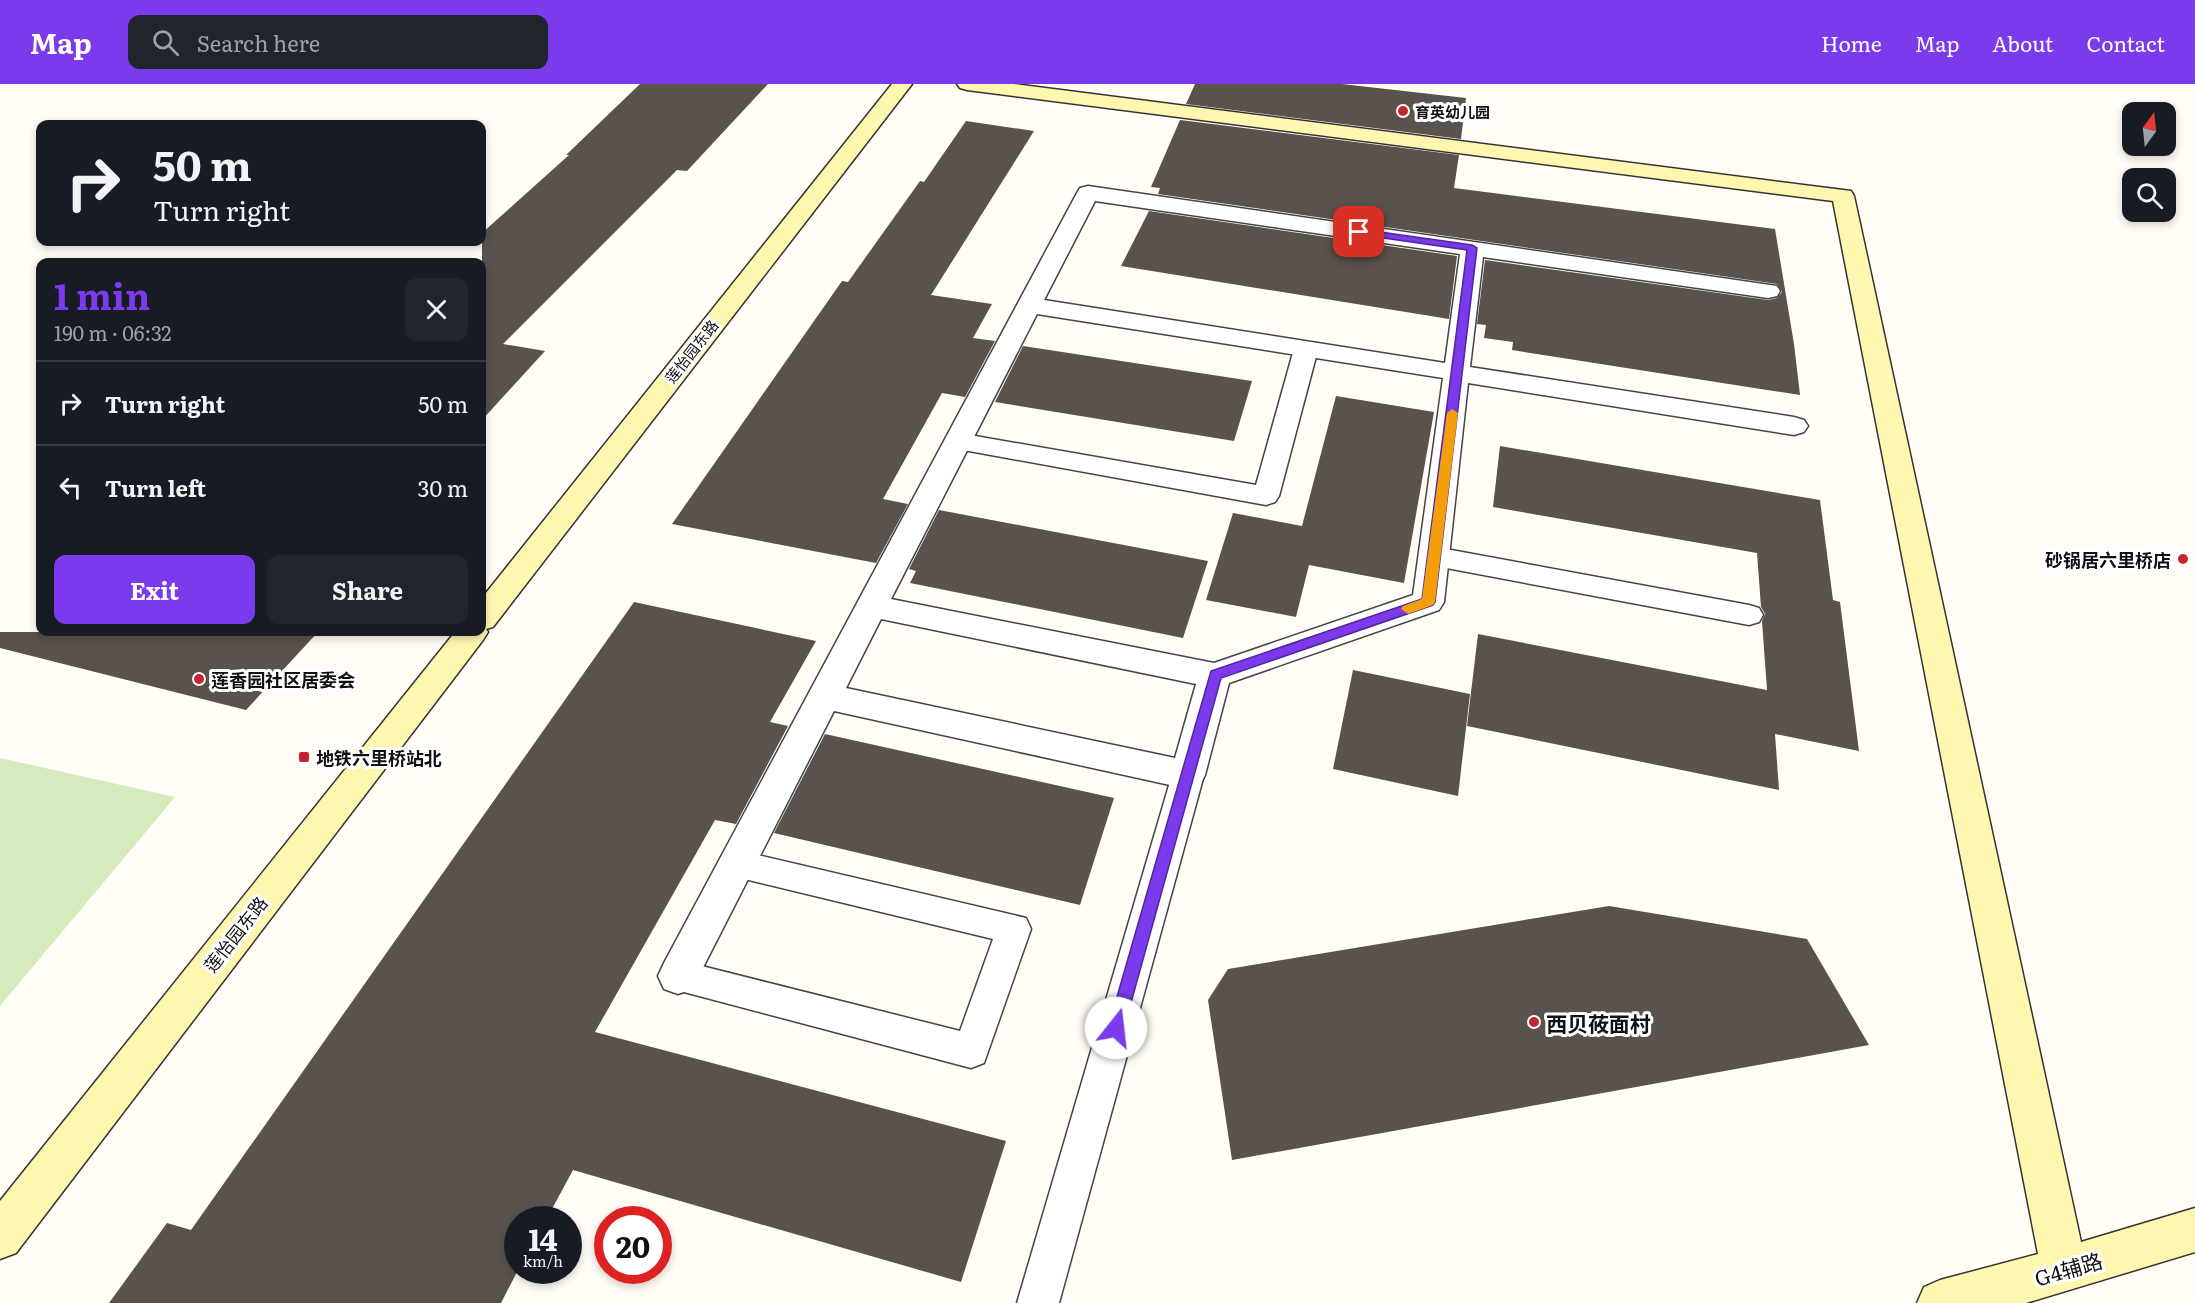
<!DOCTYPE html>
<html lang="en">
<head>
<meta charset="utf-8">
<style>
  body { margin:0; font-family:Literata,"Noto Sans SC",serif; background:#20242c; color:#f1f3f6; height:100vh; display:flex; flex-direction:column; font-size:22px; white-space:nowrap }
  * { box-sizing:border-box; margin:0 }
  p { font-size:20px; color:#9ea1a6 }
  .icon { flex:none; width:33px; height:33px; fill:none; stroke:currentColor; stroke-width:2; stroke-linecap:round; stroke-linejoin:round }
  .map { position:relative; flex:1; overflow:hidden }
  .side { position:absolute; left:36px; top:174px; width:450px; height:378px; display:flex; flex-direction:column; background:#171b24; border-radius:12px; box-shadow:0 3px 9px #0003 }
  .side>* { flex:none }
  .banner { position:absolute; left:36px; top:36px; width:450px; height:126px; border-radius:12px; box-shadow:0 3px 9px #0003; background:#171b24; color:#f1f3f6; overflow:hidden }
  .needle { width:39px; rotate:15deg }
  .fabs { position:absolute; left:2122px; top:18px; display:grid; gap:12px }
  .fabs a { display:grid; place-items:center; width:54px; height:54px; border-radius:12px; background:#171b24; box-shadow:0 3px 9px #0003; font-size:30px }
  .speed { position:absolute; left:504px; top:1122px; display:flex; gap:12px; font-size:30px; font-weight:700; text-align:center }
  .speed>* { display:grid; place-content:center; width:78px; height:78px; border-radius:50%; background:#171b24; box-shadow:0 3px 9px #0003; line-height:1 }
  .speed small { font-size:15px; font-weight:400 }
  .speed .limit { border:9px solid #d22; background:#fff; color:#111 }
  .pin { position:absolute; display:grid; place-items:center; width:51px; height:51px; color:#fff; margin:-26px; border-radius:12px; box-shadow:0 3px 9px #0006 }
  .me { position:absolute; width:66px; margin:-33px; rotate:16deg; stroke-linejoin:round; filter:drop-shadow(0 0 4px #0008) }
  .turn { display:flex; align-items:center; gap:21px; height:126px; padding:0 18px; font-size:27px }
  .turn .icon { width:78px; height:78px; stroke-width:2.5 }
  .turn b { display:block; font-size:42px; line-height:51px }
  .round { display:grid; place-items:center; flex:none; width:63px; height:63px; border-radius:12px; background:#20242c }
  .headline { display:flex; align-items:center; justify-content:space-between; height:102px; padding:0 18px }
  h1 { font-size:36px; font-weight:700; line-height:45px; color:#7c3aed }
  .primary-button { display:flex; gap:12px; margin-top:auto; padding:12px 18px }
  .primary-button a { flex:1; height:69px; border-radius:12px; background:#7c3aed; color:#fff; font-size:24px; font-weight:700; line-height:69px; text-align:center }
  .primary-button a+a { background:#20242c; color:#f1f3f6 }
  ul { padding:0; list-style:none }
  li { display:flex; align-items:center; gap:18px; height:84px; padding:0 18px; border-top:2px solid #363941 }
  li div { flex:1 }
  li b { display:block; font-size:22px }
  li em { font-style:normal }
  header { display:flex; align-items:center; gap:36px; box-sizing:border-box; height:84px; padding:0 30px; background:#7c3aed; color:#fff }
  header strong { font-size:28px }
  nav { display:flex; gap:33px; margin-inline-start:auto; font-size:21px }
  .search { width:420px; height:54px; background:#20242c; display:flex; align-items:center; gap:15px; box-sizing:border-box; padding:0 21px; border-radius:12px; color:#9ea1a6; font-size:22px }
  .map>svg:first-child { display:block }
  .green { fill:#d5ebbd }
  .building { fill:#5a524d }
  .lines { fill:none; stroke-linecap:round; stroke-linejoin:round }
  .lane-casing { stroke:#444; stroke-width:3 }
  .street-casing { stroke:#444; stroke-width:3 }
  .secondary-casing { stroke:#333; stroke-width:3 }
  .lane { fill:#fff; fill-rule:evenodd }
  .street { fill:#fff; fill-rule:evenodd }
  .secondary { fill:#fff6b0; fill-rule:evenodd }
  .route { fill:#7c3aed; stroke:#51269a; stroke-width:1.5 }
  .slow { fill:#f59e0b }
  .poi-dot { fill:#c4262e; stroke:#fff; stroke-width:2 }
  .labels { text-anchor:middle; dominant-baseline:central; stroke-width:6; stroke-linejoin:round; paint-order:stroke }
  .far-poi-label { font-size:15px; font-weight:bold; fill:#111; stroke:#fff; text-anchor:start }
  .far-street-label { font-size:15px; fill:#111; stroke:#fff }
  .poi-label { font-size:18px; font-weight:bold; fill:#111; stroke:#fff; text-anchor:start }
  .street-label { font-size:18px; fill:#111; stroke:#fff }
  .near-poi-label { font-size:21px; font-weight:bold; fill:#111; stroke:#fff; text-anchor:start }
  .near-street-label { font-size:21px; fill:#111; stroke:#fff }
</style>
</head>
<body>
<header>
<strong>Map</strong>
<div class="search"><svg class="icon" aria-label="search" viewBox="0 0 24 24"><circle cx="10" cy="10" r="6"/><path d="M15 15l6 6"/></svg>Search here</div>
<nav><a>Home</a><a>Map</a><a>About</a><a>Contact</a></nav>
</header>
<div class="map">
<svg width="2195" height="1219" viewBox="0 0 2195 1219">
  <rect width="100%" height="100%" fill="#fffdf5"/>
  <!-- green -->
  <path class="green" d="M 0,674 L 175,713 L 0,922 Z"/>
  <!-- building -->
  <path class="building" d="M 640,0 L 768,0 L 687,87 L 677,86 L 503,260 L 545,267 L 482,336 L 482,149 L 569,71 L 566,71 Z
    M 1195,0 L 1342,0 L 1466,14 L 1461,55 L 1186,20 Z
    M 1180,36 L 1459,71 L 1454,104 L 1775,145 L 1794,260 L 1800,311 L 1512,266 L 1513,258 L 1484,254 L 1486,241 L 1477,240 L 1485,176 L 1768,216 L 1777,214 L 1782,208 L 1777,200 L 1158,110 L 1160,104 L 1151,103 Z
    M 966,37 L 1034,47 L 931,211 L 992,220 L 973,254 L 995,257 L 965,313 L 942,309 L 883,415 L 908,420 L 876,479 L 672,440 L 842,197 L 848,198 L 920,97 L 924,98 Z
    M 1149,127 L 1457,172 L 1449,235 L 1121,182 Z
    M 1023,262 L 1252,297 L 1234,357 L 995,318 Z
    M 1336,312 L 1434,328 L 1404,499 L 1309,481 L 1296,533 L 1206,516 L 1233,429 L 1302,442 Z
    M 1500,362 L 1820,416 L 1833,516 L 1840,518 L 1859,667 L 1775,650 L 1779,706 L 1467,642 L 1478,550 L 1767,606 L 1762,537 L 1765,530 L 1761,523 L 1757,469 L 1493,423 Z
    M 939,426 L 1208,477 L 1183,554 L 910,499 L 916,487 L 909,485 Z
    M 634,518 L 816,557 L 770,638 L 788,642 L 736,740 L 715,736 L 595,948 L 1006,1057 L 961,1198 L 573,1086 L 546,1136 L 518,1136 L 518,1186 L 501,1219 L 109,1219 L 167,1139 L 191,1146 Z
    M 0,548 L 318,548 L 246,626 L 0,564 Z
    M 1353,586 L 1470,610 L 1458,712 L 1333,685 Z
    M 825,650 L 1114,714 L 1080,821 L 774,749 Z
    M 1609,822 L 1807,855 L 1869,961 L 1232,1076 L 1208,916 L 1228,885 Z"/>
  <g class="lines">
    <!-- lane casing -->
    <g class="lane-casing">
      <path id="lane" d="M 1306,258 L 1314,260 L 1318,265 L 1279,412 L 1275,418 L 1266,421 L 958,365 L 949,363 L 945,357 L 949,351 L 958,349 L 1256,401 L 1294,265 L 1298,260 Z
        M 1435,463 L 1749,521 L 1759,524 L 1763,531 L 1759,538 L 1749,541 L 1425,480 L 1421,473 L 1425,466 Z
        M 1188,678 L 1199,682 L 1204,691 L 1059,1219 L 1017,1219 L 1172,691 L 1177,682 Z
        M 736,766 L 1026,834 L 1031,845 L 984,979 L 971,984 L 665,903 L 660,892 L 665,881 L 678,876 L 960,947 L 993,855 L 724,790 L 719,780 L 724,770 Z"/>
    </g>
    <!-- street casing -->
    <g class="street-casing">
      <path id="street" d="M 1088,102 L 1777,202 L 1780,207 L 1777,212 L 1768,214 L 1483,173 L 1470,283 L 1794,333 L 1804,336 L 1808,342 L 1804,348 L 1794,351 L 1468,299 L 1444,518 L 1439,526 L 1229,599 L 1205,691 L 1200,701 L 1188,705 L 834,627 L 692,905 L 678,910 L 664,905 L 658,892 L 664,879 L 1077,109 L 1080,104 ZM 1095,117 L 1460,170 L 1445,279 L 1044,216 ZM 1037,230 L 1443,294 L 1413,511 L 1214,579 L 891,515 ZM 881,535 L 1196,600 L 1175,674 L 846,604 Z"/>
    </g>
    <!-- secondary casing -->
    <g class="secondary-casing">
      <path id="secondary" d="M 892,0 L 912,0 L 493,543 L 486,545 L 488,548 L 483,556 L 16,1169 L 0,1175 L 0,1117 L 455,548 L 482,548 L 482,514 Z
        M 957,0 L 1014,0 L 1851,107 L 1854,112 L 2081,1158 L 2195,1124 L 2195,1168 L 2026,1219 L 1917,1219 L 1924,1203 L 1940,1196 L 2038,1170 L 1833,117 L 967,6 L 960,4 Z"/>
    </g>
    <!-- lane -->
    <use href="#lane" class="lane"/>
    <!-- street -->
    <use href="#street" class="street"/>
    <!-- secondary -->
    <use href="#secondary" class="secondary"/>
  </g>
  <!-- route -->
  <path class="route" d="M 1359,145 L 1472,161 L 1477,164 L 1435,518 L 1433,521 L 1221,594 L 1124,944 L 1122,949 L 1116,951 L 1110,949 L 1108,944 L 1211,587 L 1422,515 L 1467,166 L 1356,150 L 1355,148 Z"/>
  <!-- slow -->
  <path class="slow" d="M 1452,325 L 1458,329 L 1435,518 L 1433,521 L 1408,530 L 1401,525 L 1403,522 L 1422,515 L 1447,329 Z"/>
  <!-- markers -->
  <g class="poi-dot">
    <circle cx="1403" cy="27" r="6"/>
    <circle cx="2183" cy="475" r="6"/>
    <circle cx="199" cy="595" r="6"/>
    <rect x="298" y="667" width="12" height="12" rx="3"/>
    <circle cx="1534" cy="938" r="6"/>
  </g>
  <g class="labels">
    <!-- far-poi labels -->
    <g class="far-poi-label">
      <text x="1415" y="27">育英幼儿园</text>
    </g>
    <!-- far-street labels -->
    <g class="far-street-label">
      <text transform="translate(691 267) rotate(-52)">莲怡园东路</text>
    </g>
    <!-- poi labels -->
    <g class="poi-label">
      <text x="2171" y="475" text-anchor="end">砂锅居六里桥店</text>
      <text x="211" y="595">莲香园社区居委会</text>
      <text x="316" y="673">地铁六里桥站北</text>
    </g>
    <!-- street labels -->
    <g class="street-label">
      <text transform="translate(235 850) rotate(-52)">莲怡园东路</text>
    </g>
    <!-- near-poi labels -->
    <g class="near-poi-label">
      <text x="1546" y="938">西贝莜面村</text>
    </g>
    <!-- near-street labels -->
    <g class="near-street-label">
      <text transform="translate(2068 1184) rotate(-16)">G4辅路</text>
    </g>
  </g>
</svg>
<div class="fabs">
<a><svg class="needle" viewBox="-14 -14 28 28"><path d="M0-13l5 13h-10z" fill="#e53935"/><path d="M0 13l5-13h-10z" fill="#9ea1a6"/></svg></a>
<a><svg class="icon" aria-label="search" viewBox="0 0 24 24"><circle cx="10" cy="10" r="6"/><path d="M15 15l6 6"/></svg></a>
</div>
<div class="speed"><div>14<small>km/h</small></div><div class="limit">20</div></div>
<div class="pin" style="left:1359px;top:148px;background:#d93025"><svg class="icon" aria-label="arrive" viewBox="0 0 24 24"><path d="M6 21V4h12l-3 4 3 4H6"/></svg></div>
<svg class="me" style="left:1116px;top:944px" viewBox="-20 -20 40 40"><circle r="19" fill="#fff"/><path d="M0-13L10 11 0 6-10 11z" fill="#7c3aed"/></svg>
<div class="banner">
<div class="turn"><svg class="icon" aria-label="right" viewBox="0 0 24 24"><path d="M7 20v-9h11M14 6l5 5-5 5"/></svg><div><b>50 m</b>Turn right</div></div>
</div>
<section class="side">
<div class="headline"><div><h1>1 min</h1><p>190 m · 06:32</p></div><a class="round"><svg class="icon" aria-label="close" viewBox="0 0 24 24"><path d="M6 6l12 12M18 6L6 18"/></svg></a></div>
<ul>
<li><svg class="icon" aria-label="right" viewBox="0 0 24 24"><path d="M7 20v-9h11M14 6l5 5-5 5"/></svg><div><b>Turn right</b></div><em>50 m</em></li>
<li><svg class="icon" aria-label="left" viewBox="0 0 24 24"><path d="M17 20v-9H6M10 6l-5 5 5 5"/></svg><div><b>Turn left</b></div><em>30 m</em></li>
</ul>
<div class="primary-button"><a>Exit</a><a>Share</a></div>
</section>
</div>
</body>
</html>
